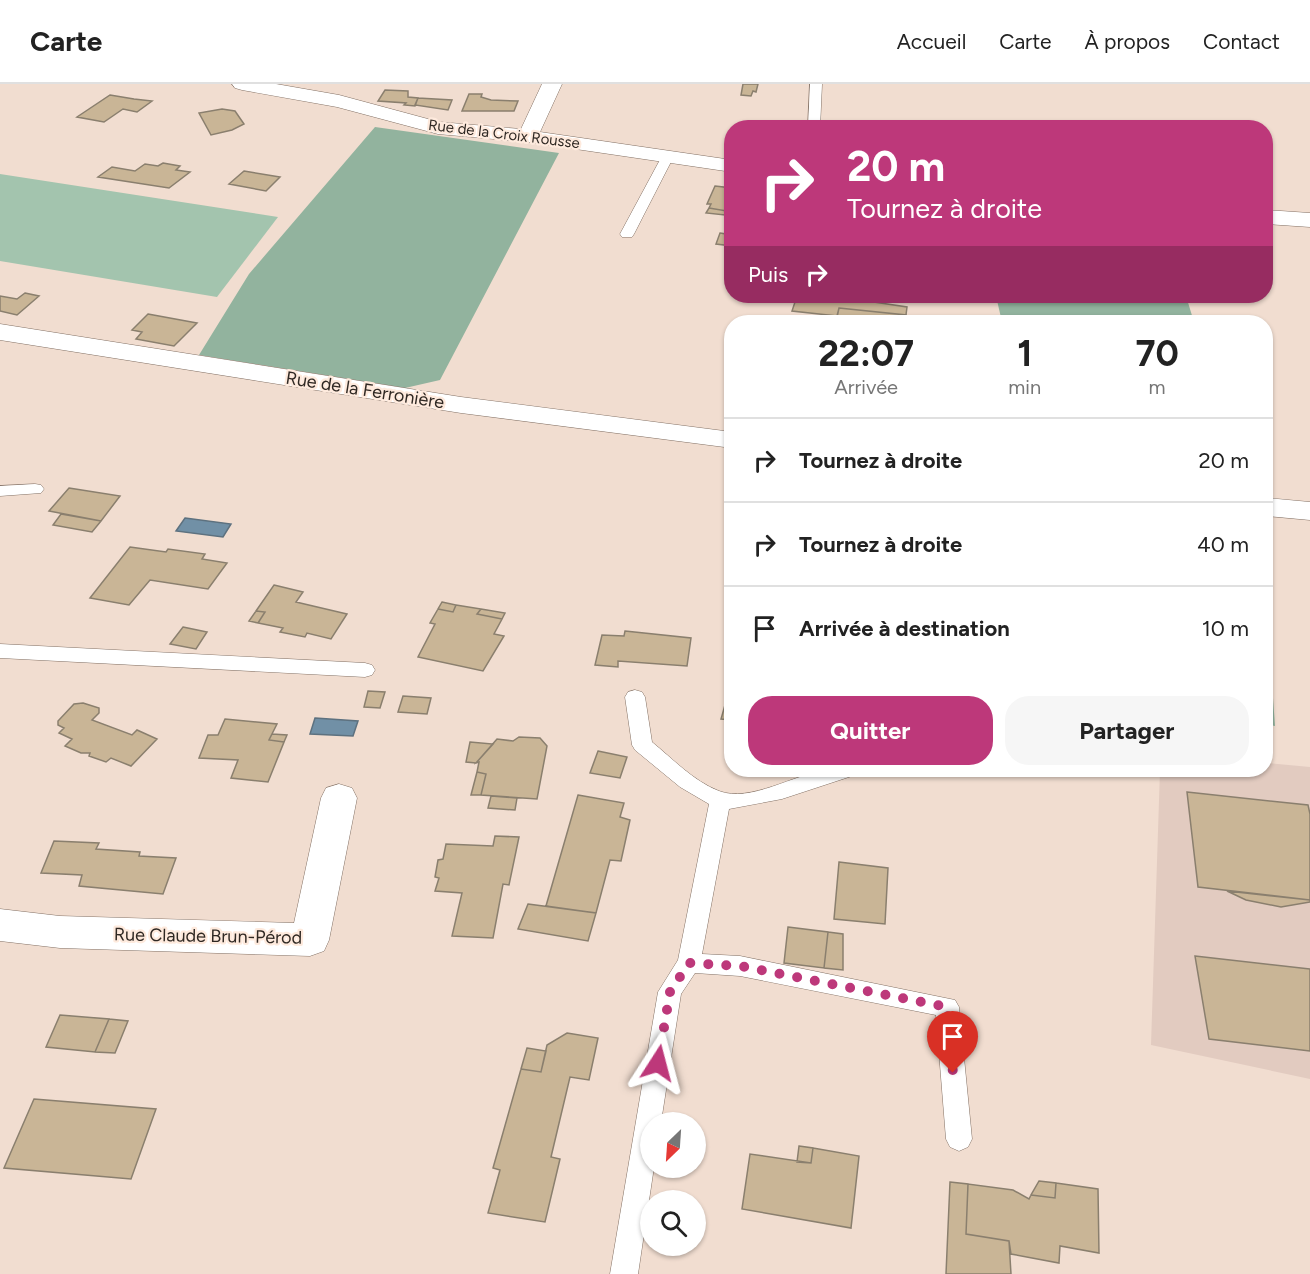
<!DOCTYPE html>
<html lang="fr">
<head>
<meta charset="utf-8">
<style>
  body { margin:0; font-family:Figtree,sans-serif; background:#f6f6f6; color:#222; height:100vh; display:flex; flex-direction:column; font-size:22px; white-space:nowrap }
  * { box-sizing:border-box; margin:0 }
  p { font-size:20px; color:#767676 }
  .icon { flex:none; width:33px; height:33px; fill:none; stroke:currentColor; stroke-width:2; stroke-linecap:round; stroke-linejoin:round }
  .map { position:relative; flex:1; overflow:hidden }
  .panel { position:absolute; left:724px; top:231px; width:549px; height:462px; display:flex; flex-direction:column; background:#fff; border-radius:24px; box-shadow:0 2px 4px #0004 }
  .panel>* { flex:none }
  .top-card { position:absolute; left:724px; top:36px; width:549px; height:183px; border-radius:24px; box-shadow:0 2px 4px #0004; background:#bd387a; color:#fff; overflow:hidden }
  .needle { width:39px; rotate:205deg }
  .controls { position:absolute; left:640px; top:1028px; display:grid; gap:12px }
  .controls a { display:grid; place-items:center; width:66px; height:66px; border-radius:50%; background:#fff; box-shadow:0 2px 4px #0004; font-size:30px }
  .pin { position:absolute; display:grid; place-items:center; width:51px; height:51px; color:#fff; margin:-62px -26px; border-radius:50% 50% 50% 0; rotate:-45deg; box-shadow:0 0 6px #0007 }
  .pin .icon { rotate:45deg }
  .me { position:absolute; width:66px; margin:-33px; rotate:9deg; stroke-linejoin:round; filter:drop-shadow(0 0 4px #0008) }
  .turn { display:flex; align-items:center; gap:21px; height:126px; padding:0 24px; font-size:27px }
  .turn .icon { width:78px; height:78px; stroke-width:2.5 }
  .turn b { display:block; font-size:42px; line-height:51px }
  .then { display:flex; align-items:center; height:57px; padding:0 24px; background:#0003; gap:12px; font-size:22px }
  .eta { display:flex; justify-content:space-evenly; align-items:center; height:102px; text-align:center }
  .eta b { font-size:36px; font-weight:700; line-height:42px }
  .cta { display:flex; gap:12px; margin-top:auto; padding:12px 24px }
  .cta a { flex:1; height:69px; border-radius:24px; background:#bd387a; color:#fff; font-size:24px; font-weight:700; line-height:69px; text-align:center }
  .cta a+a { background:#f6f6f6; color:#222 }
  ul { padding:0; list-style:none }
  li { display:flex; align-items:center; gap:18px; height:84px; padding:0 24px; border-top:2px solid #e0e0e0 }
  li div { flex:1 }
  li b { display:block; font-size:22px }
  li em { font-style:normal }
  header { display:flex; align-items:center; gap:36px; box-sizing:border-box; height:84px; padding:0 30px; background:#fff; border-bottom:2px solid #e0e0e0 }
  header strong { font-size:28px }
  nav { display:flex; gap:33px; margin-inline-start:auto; font-size:21px }
  .map>svg:first-child { display:block }
  .commercial { fill:#e2cbc0 }
  .green { fill:#a3c4ae }
  .forest { fill:#92b39e }
  .water { fill:#7190a6; stroke:#5d717f; stroke-width:1.5 }
  .building { fill:#c9b596; stroke:#8a7f6e; stroke-width:1.5 }
  .lines { fill:none; stroke-linecap:round; stroke-linejoin:round }
  .service-casing { stroke:#837165; stroke-width:1 }
  .minor-casing { stroke:#837165; stroke-width:1 }
  .service { fill:#fff; fill-rule:evenodd }
  .minor { fill:#fff; fill-rule:evenodd }
  .route { stroke:#bd387a; stroke-width:10; stroke-dasharray:0 18 }
  .labels { text-anchor:middle; dominant-baseline:central; stroke-width:4.5; stroke-linejoin:round; paint-order:stroke }
  .far-street-label { font-size:15px; fill:#2f2823; stroke:#feeadd }
  .street-label { font-size:18px; fill:#2f2823; stroke:#feeadd }
</style>
</head>
<body>
<header>
<strong>Carte</strong>
<nav><a>Accueil</a><a>Carte</a><a>À propos</a><a>Contact</a></nav>
</header>
<div class="map">
<svg width="1310" height="1190" viewBox="0 0 1310 1190">
  <rect width="100%" height="100%" fill="#f1ddd0"/>
  <!-- commercial -->
  <path class="commercial" d="M 1266,679 L 1310,683 L 1310,995 L 1151,961 L 1160,686 L 1266,686 Z"/>
  <!-- green -->
  <path class="green" d="M 0,90 L 278,133 L 217,213 L 0,177 Z"/>
  <!-- forest -->
  <path class="forest" d="M 375,43 L 559,69 L 440,296 L 405,304 L 199,271 L 249,190 Z
    M 996,212 L 1186,212 L 1194,238 L 1002,238 Z
    M 1266,516 L 1275,642 L 1266,640 Z"/>
  <!-- water -->
  <path class="water" d="M 185,434 L 231,440 L 223,453 L 176,447 Z
    M 315,634 L 358,637 L 353,652 L 310,650 Z"/>
  <!-- building -->
  <path class="building" d="M 743,0 L 758,0 L 756,8 L 753,7 L 751,12 L 741,11 Z
    M 385,6 L 408,7 L 408,13 L 418,14 L 415,22 L 404,21 L 406,19 L 378,17 Z
    M 469,10 L 482,10 L 481,13 L 491,16 L 518,17 L 514,27 L 462,27 Z
    M 110,11 L 134,15 L 152,17 L 137,28 L 123,25 L 104,38 L 77,33 Z
    M 418,14 L 452,16 L 448,26 L 415,21 Z
    M 222,25 L 235,27 L 244,40 L 232,46 L 211,51 L 199,29 Z
    M 163,79 L 180,82 L 176,86 L 190,88 L 169,104 L 98,93 L 112,83 L 135,87 L 145,80 L 158,82 Z
    M 244,87 L 280,93 L 266,107 L 229,100 Z
    M 715,102 L 732,104 L 732,123 L 728,132 L 725,131 L 727,127 L 709,124 L 711,120 L 707,120 Z
    M 709,124 L 727,127 L 725,131 L 706,129 Z
    M 720,149 L 732,151 L 732,162 L 716,160 Z
    M 25,209 L 39,212 L 17,231 L 0,227 L 0,212 L 17,215 Z
    M 797,212 L 867,217 L 907,223 L 906,231 L 839,224 L 837,232 L 792,227 Z
    M 839,224 L 906,231 L 904,238 L 836,238 Z
    M 148,230 L 197,239 L 174,262 L 136,255 L 142,248 L 132,246 Z
    M 69,404 L 120,412 L 101,437 L 49,427 Z
    M 61,430 L 101,437 L 92,448 L 53,441 Z
    M 130,463 L 166,468 L 168,465 L 205,470 L 202,475 L 227,479 L 208,505 L 150,496 L 129,521 L 90,514 Z
    M 274,501 L 303,508 L 296,518 L 347,530 L 331,555 L 307,549 L 305,553 L 280,548 L 283,544 L 258,539 L 265,528 L 256,527 Z
    M 442,518 L 456,521 L 453,528 L 438,525 Z
    M 456,521 L 481,525 L 477,530 L 502,535 L 494,550 L 504,552 L 483,587 L 418,573 L 435,540 L 430,539 L 438,525 L 453,528 Z
    M 481,525 L 505,529 L 502,535 L 477,530 Z
    M 256,527 L 265,528 L 258,539 L 249,537 Z
    M 183,543 L 207,548 L 196,565 L 170,560 Z
    M 625,547 L 691,554 L 687,582 L 618,577 L 618,583 L 595,581 L 602,551 L 624,552 Z
    M 731,600 L 732,600 L 732,636 L 721,635 Z
    M 368,607 L 385,608 L 380,624 L 364,623 Z
    M 403,612 L 431,614 L 427,630 L 398,628 Z
    M 83,619 L 99,624 L 99,629 L 92,636 L 132,651 L 137,646 L 157,655 L 131,682 L 111,674 L 106,678 L 89,672 L 90,669 L 81,669 L 65,662 L 72,655 L 59,649 L 64,644 L 58,641 L 58,637 L 74,620 Z
    M 225,635 L 277,640 L 269,656 L 284,658 L 268,698 L 231,694 L 238,676 L 199,674 L 208,651 L 218,651 Z
    M 272,650 L 287,651 L 284,658 L 269,656 Z
    M 519,653 L 540,654 L 547,662 L 537,715 L 481,711 L 486,690 L 477,688 L 479,678 L 476,679 L 497,655 L 513,657 Z
    M 470,658 L 493,660 L 476,679 L 466,678 Z
    M 598,667 L 627,673 L 620,694 L 590,689 Z
    M 477,688 L 486,690 L 481,711 L 471,711 Z
    M 1187,708 L 1308,721 L 1310,730 L 1310,816 L 1198,803 Z
    M 578,711 L 624,719 L 620,733 L 630,736 L 621,777 L 610,776 L 596,829 L 546,822 Z
    M 491,712 L 517,714 L 515,726 L 488,724 Z
    M 495,752 L 519,753 L 509,801 L 503,800 L 493,854 L 452,852 L 462,809 L 435,807 L 439,794 L 435,793 L 438,776 L 443,775 L 446,760 L 493,762 Z
    M 54,757 L 99,759 L 96,765 L 140,768 L 139,772 L 176,774 L 163,810 L 79,802 L 82,791 L 41,789 Z
    M 839,778 L 888,784 L 885,840 L 834,835 Z
    M 1227,807 L 1310,816 L 1310,818 L 1281,823 L 1246,816 Z
    M 528,820 L 596,829 L 588,857 L 518,845 Z
    M 788,843 L 828,848 L 824,884 L 784,879 Z
    M 828,848 L 843,850 L 843,886 L 824,884 Z
    M 1195,872 L 1310,885 L 1310,967 L 1209,955 Z
    M 60,931 L 109,935 L 95,968 L 46,963 Z
    M 109,935 L 128,937 L 115,969 L 95,968 Z
    M 567,949 L 598,954 L 589,996 L 570,993 L 551,1073 L 560,1075 L 545,1138 L 488,1129 L 500,1086 L 493,1084 L 521,985 L 541,988 L 547,961 Z
    M 527,964 L 546,967 L 541,988 L 521,985 Z
    M 34,1015 L 156,1025 L 131,1095 L 4,1084 Z
    M 799,1062 L 813,1064 L 811,1079 L 797,1078 Z
    M 813,1064 L 859,1072 L 851,1144 L 742,1125 L 750,1070 L 811,1079 Z
    M 1039,1097 L 1056,1099 L 1055,1114 L 1031,1111 Z
    M 950,1098 L 968,1100 L 966,1150 L 1009,1157 L 1011,1190 L 946,1190 Z
    M 1056,1099 L 1098,1105 L 1099,1169 L 1060,1162 L 1059,1179 L 1011,1170 L 1009,1157 L 966,1150 L 968,1100 L 1013,1106 L 1029,1115 L 1031,1111 L 1055,1114 Z"/>
  <g class="lines">
    <!-- service casing -->
    <g class="service-casing">
      <path id="service" d="M 810,0 L 822,0 L 820,44 L 808,44 Z
        M 668,68 L 674,72 L 634,150 L 632,153 L 622,153 L 620,150 L 662,72 Z
        M 921,212 L 936,212 L 929,216 Z
        M 35,400 L 41,401 L 44,405 L 41,409 L 0,412 L 0,402 Z
        M 0,560 L 365,579 L 372,581 L 375,586 L 372,591 L 365,593 L 0,574 Z
        M 635,606 L 642,608 L 645,613 L 652,658 C 672,674 693,697 719,707 C 750,719 795,690 826,686 C 836,684 848,686 858,686 L 855,691 L 782,715 L 729,725 L 702,870 L 740,872 L 955,916 L 959,923 L 972,1055 L 968,1063 L 959,1067 L 950,1063 L 946,1055 L 936,931 L 740,892 L 695,889 L 681,910 L 661,1038 L 651,1038 L 651,1083 L 654,1083 L 638,1190 L 610,1190 L 658,908 L 678,876 L 709,720 L 680,703 L 635,666 L 632,661 L 625,613 L 628,608 Z"/>
    </g>
    <!-- minor casing -->
    <g class="minor-casing">
      <path id="minor" d="M 232,0 L 276,0 L 339,11 L 439,38 L 521,45 L 542,0 L 562,0 L 540,48 L 732,76 L 732,88 L 528,58 L 438,50 L 337,23 L 242,6 L 235,4 Z
        M 1266,126 L 1310,129 L 1310,143 L 1266,140 Z
        M 0,240 L 461,313 L 732,348 L 732,364 L 461,329 L 0,256 Z
        M 1266,414 L 1310,418 L 1310,436 L 1266,432 Z
        M 339,700 L 352,704 L 357,714 L 329,856 L 324,867 L 310,872 L 60,864 L 0,857 L 0,825 L 60,832 L 294,839 L 321,714 L 326,704 Z"/>
    </g>
    <!-- service -->
    <use href="#service" class="service"/>
    <!-- minor -->
    <use href="#minor" class="minor"/>
  </g>
  <g class="lines">
    <!-- route -->
    <path class="route" d="M 658,979 L 670,908 L 689,879 L 740,882 L 947,923 L 953,989"/>
  </g>
  <g class="labels">
    <!-- far-street labels -->
    <g class="far-street-label">
      <text transform="translate(504 50) rotate(7)">Rue de la Croix Rousse</text>
    </g>
    <!-- street labels -->
    <g class="street-label">
      <text transform="translate(365 306) rotate(9)">Rue de la Ferronière</text>
      <text transform="translate(208 852) rotate(1)">Rue Claude Brun-Pérod</text>
    </g>
  </g>
</svg>
<div class="controls">
<a><svg class="needle" viewBox="-14 -14 28 28"><path d="M0-13l5 13h-10z" fill="#e53935"/><path d="M0 13l5-13h-10z" fill="#767676"/></svg></a>
<a><svg class="icon" aria-label="search" viewBox="0 0 24 24"><circle cx="10" cy="10" r="6"/><path d="M15 15l6 6"/></svg></a>
</div>
<div class="pin" style="left:953px;top:989px;background:#d93025"><svg class="icon" aria-label="arrive" viewBox="0 0 24 24"><path d="M6 21V4h12l-3 4 3 4H6"/></svg></div>
<svg class="me" style="left:658px;top:979px" viewBox="-20 -20 40 40"><path d="M0-17L14 15 0 8-14 15z" fill="#bd387a" stroke="#fff" stroke-width="4"/></svg>
<div class="top-card">
<div class="turn"><svg class="icon" aria-label="right" viewBox="0 0 24 24"><path d="M7 20v-9h11M14 6l5 5-5 5"/></svg><div><b>20 m</b>Tournez à droite</div></div>
<div class="then">Puis<svg class="icon" aria-label="right" viewBox="0 0 24 24"><path d="M7 20v-9h11M14 6l5 5-5 5"/></svg></div>
</div>
<section class="panel">
<div class="eta">
<div><b>22:07</b><p>Arrivée</p></div>
<div><b>1</b><p>min</p></div>
<div><b>70</b><p>m</p></div>
</div>
<ul>
<li><svg class="icon" aria-label="right" viewBox="0 0 24 24"><path d="M7 20v-9h11M14 6l5 5-5 5"/></svg><div><b>Tournez à droite</b></div><em>20 m</em></li>
<li><svg class="icon" aria-label="right" viewBox="0 0 24 24"><path d="M7 20v-9h11M14 6l5 5-5 5"/></svg><div><b>Tournez à droite</b></div><em>40 m</em></li>
<li><svg class="icon" aria-label="arrive" viewBox="0 0 24 24"><path d="M6 21V4h12l-3 4 3 4H6"/></svg><div><b>Arrivée à destination</b></div><em>10 m</em></li>
</ul>
<div class="cta"><a>Quitter</a><a>Partager</a></div>
</section>
</div>
</body>
</html>
